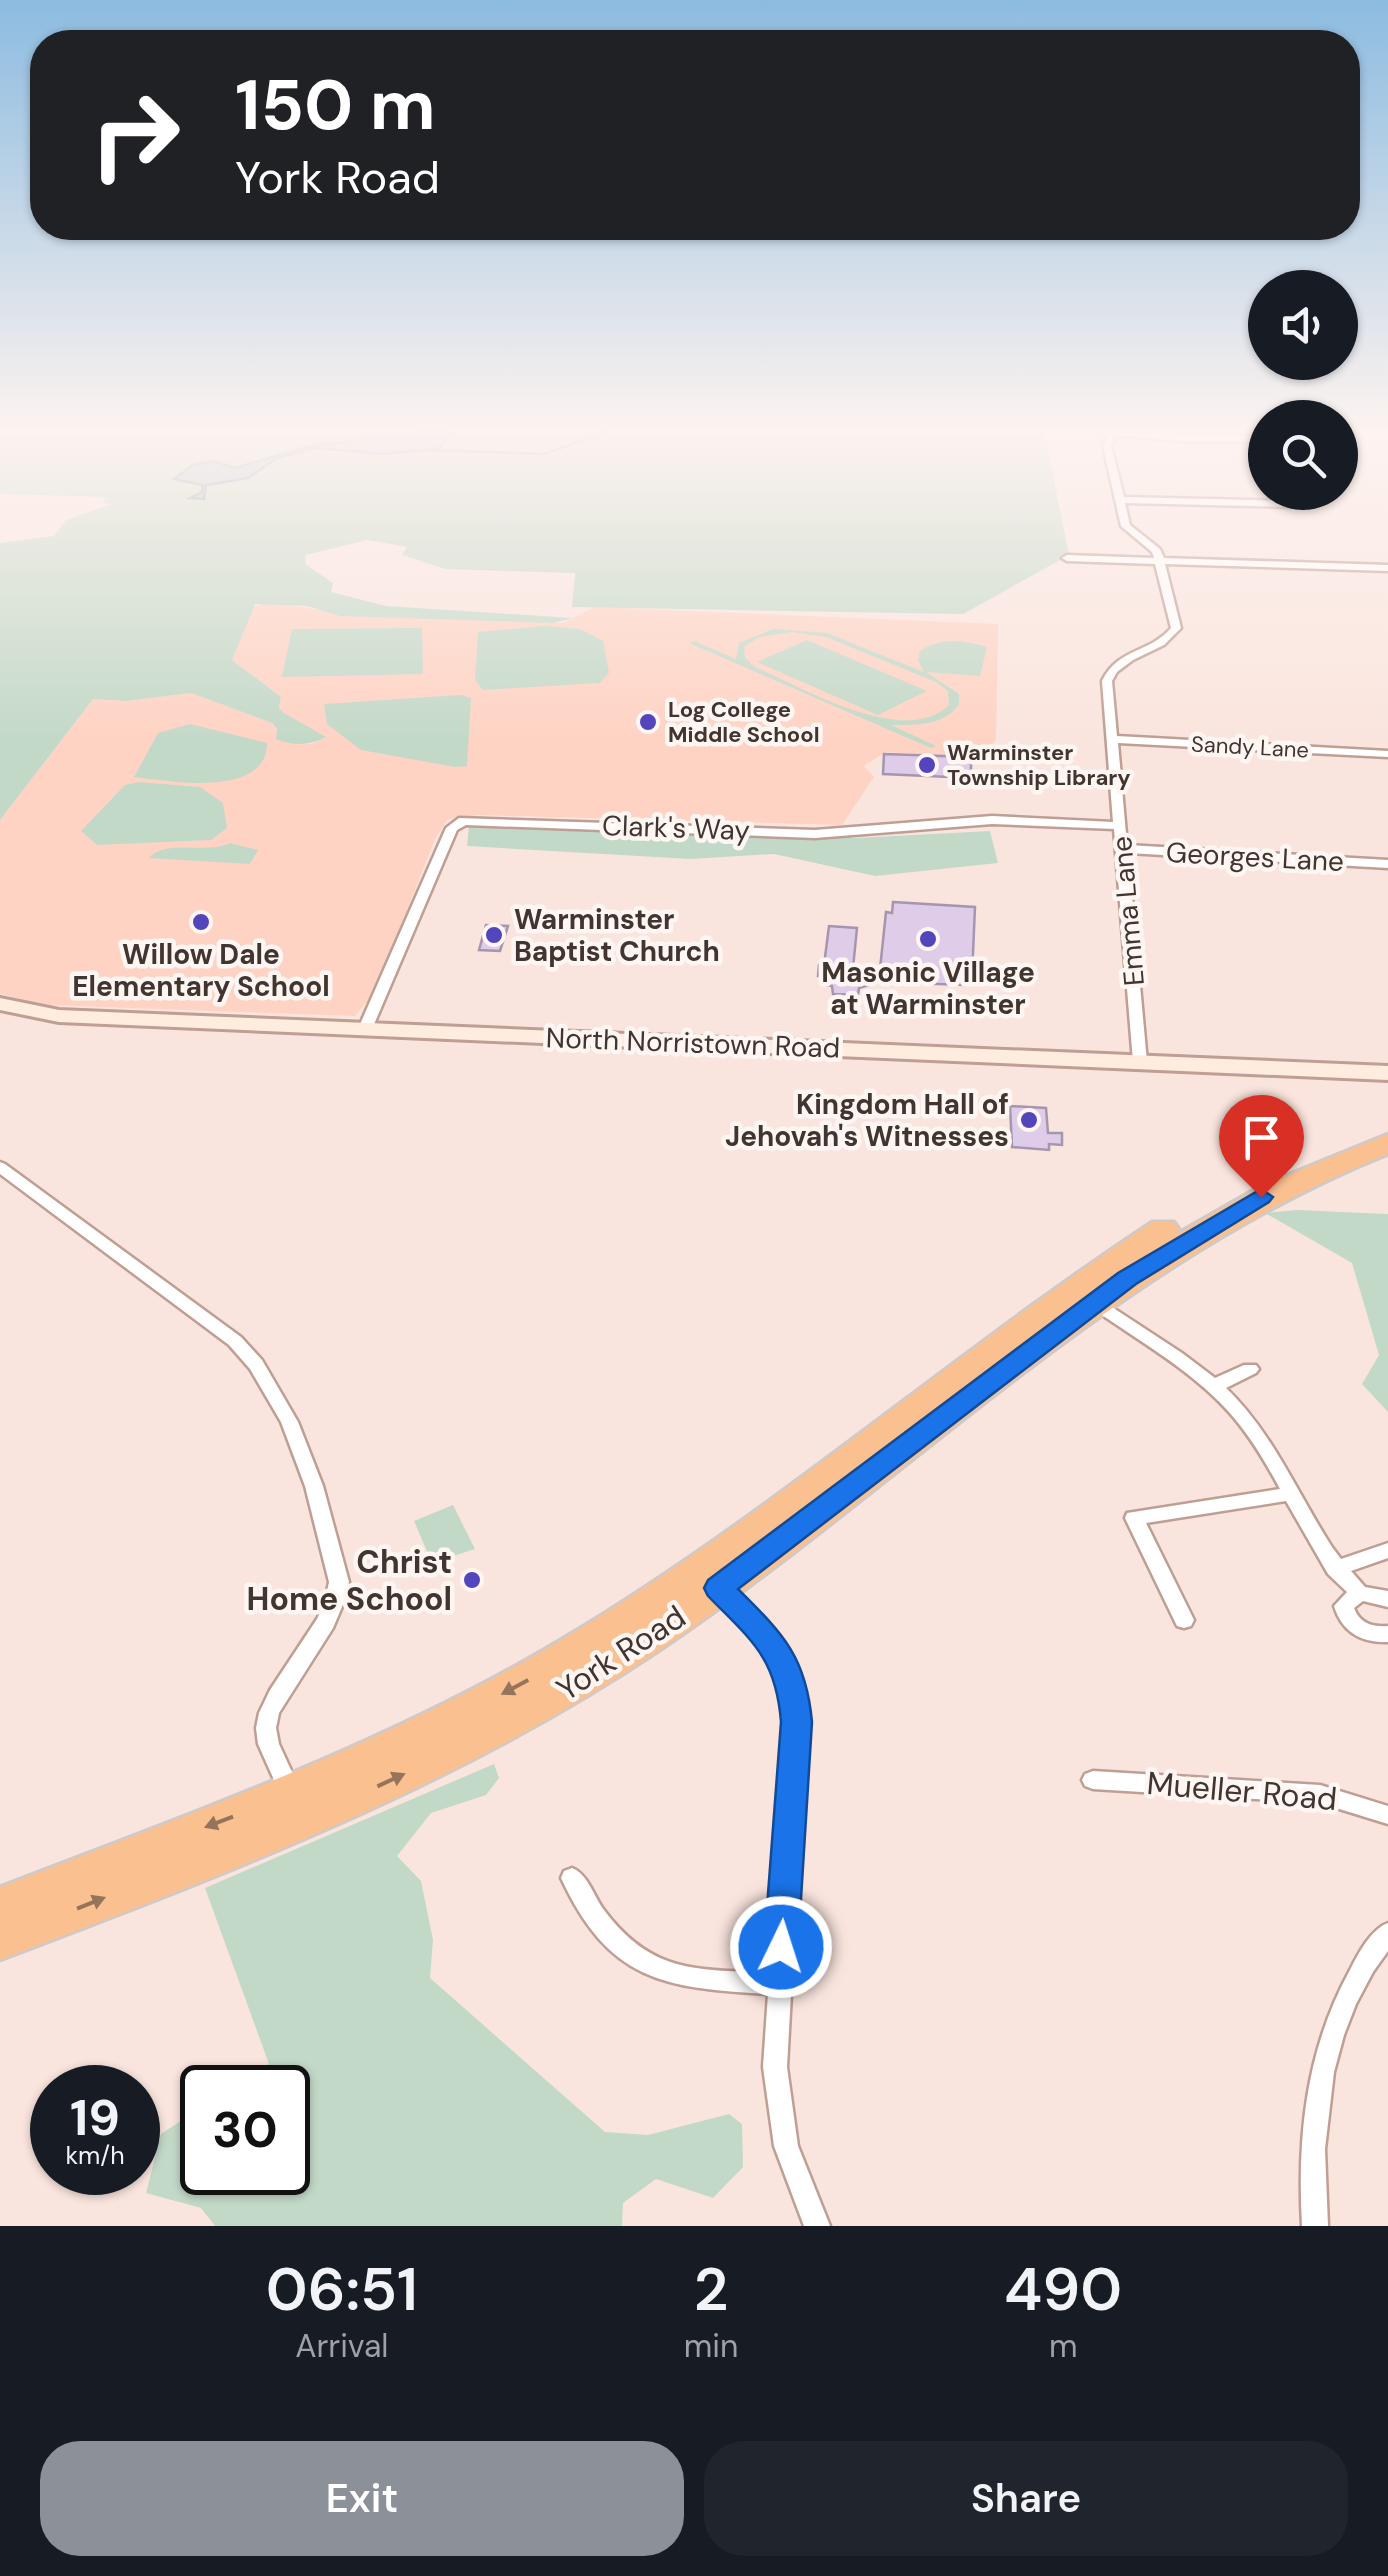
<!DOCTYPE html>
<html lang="en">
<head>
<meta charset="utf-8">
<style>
  body { margin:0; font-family:"DM Sans",sans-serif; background:#20242c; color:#f1f3f6; height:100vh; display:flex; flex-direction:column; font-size:38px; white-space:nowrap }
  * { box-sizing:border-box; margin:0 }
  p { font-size:32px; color:#9ea1a6 }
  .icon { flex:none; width:55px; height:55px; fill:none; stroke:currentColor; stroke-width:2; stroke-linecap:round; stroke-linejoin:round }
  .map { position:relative; height:2226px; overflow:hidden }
  .drawer { display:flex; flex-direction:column; background:#171b24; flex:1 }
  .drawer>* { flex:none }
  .guide { position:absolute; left:30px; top:30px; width:1330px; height:210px; border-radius:40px; box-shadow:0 2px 8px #0004; background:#202124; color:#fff; overflow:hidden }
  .tools { position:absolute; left:1248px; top:270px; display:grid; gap:20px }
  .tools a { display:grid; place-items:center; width:110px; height:110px; border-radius:50%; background:#171b24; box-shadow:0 2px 8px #0004; font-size:50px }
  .speed { position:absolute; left:30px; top:2065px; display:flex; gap:20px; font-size:50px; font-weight:700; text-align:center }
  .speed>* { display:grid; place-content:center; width:130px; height:130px; border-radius:50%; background:#171b24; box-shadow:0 2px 8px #0004; line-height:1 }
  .speed small { font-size:25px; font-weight:400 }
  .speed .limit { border:5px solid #111; border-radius:15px; background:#fff; color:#111 }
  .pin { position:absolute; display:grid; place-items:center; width:85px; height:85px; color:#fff; margin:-102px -42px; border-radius:50% 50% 50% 0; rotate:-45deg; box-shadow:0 0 10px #0007 }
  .pin .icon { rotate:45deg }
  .me { position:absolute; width:110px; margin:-55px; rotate:4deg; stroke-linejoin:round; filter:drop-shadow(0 0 8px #0008) }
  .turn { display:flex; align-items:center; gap:35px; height:210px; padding:0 40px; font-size:45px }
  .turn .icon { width:130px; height:130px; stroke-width:2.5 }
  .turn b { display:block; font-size:70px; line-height:85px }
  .eta { display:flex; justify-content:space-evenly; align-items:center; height:170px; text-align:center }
  .eta b { font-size:60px; font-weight:600; line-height:70px }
  .action { display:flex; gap:20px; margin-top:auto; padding:20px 40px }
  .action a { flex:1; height:115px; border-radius:40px; background:#8c9099; color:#fff; font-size:40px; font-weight:600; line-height:115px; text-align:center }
  .action a+a { background:#20242c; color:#f1f3f6 }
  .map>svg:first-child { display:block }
  .built { fill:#fed3c4 }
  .green { fill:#c3d9c8; fill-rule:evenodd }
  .water { fill:#a3c6d4; stroke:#869aa3; stroke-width:2.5 }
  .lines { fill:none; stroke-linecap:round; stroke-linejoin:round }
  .stream { stroke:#869aa3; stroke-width:2.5 }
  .building { fill:#decce8; stroke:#a595af; stroke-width:2.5 }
  .street-casing { stroke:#bf9e93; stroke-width:5 }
  .secondary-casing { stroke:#bf9e93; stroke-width:6 }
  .highway-casing { stroke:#cecac9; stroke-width:5 }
  .street { fill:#fff; fill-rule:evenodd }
  .secondary { fill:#feecde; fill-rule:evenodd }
  .highway { fill:#fbc090; fill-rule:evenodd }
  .oneway { fill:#95745b }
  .route { fill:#1a73e8; stroke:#114b97; stroke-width:2.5 }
  .poi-dot { fill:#5345bc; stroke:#fdf6f3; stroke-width:4 }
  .labels { text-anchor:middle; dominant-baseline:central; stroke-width:9; stroke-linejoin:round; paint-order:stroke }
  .far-poi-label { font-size:22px; font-weight:bold; fill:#423530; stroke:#fdf6f3; text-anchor:start }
  .far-street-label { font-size:22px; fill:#423530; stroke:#fdf6f3 }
  .street-label { font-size:28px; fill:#423530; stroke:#fdf6f3 }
  .poi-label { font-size:28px; font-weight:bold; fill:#423530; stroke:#fdf6f3 }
  .near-poi-label { font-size:32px; font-weight:bold; fill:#423530; stroke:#fdf6f3; text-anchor:end }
  .near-street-label { font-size:32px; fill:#423530; stroke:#fdf6f3 }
</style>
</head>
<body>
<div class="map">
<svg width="1388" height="2226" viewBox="0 0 1388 2226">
  <rect width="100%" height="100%" fill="#fae5de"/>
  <!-- built -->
  <path class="built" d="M 267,602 L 334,612 L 563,623 L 595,607 L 998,624 L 996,739 L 983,758 L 886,752 L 864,766 L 874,777 L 842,825 L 478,815 L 448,819 L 435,839 L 375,992 L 355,1016 L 46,1005 L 0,994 L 0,820 L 93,699 L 127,701 L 191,693 L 272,723 L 286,743 L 311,744 L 325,737 L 284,713 L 279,709 L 281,697 L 232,660 L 253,607 Z"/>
  <!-- green -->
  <path class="green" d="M 6,430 L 1044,430 L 1069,555 L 963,614 L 572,607 L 575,573 L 445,569 L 402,555 L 407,547 L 367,540 L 306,555 L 305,564 L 333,583 L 331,592 L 386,606 L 573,618 L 553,623 L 340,616 L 307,606 L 255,604 L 232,660 L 281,697 L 279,708 L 284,713 L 326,737 C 310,746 293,746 276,739 L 277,729 L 272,723 L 191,693 L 127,701 L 93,699 L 0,820 L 0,543 L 54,536 L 66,520 L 112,504 L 103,503 L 105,497 L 0,494 L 0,436 Z
    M 544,626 L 580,629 L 603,641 L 609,673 L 599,683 L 483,690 L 475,680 L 478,632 Z
    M 422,628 L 423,674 L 282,677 L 292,629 Z
    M 773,629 L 827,633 L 924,672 L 918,660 L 920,651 C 942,637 964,640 987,647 L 980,676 L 926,672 L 959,694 L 959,704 C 945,726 915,725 891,725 L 936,746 L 931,748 L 689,643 L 694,641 L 736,659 L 739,643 ZM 791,632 L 826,637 L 936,682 L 948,691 L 949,705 C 904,749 802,687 755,667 L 745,658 L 744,647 L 759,637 Z
    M 807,640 L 927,691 L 878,715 L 757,662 Z
    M 461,695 L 471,698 L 467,766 L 455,767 L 361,750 L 327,724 L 324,704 Z
    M 190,724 L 267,743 C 267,799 168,781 134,777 L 158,733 Z
    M 139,782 L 200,787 L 223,803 L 227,828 L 211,840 L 97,845 L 81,831 L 125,785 Z
    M 469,826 L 855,838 L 990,831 L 998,863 L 875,876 L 774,854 L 690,859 L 467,846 Z
    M 230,843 L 258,850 L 250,864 L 148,858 C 169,838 204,855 230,843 Z
    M 1297,1210 L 1388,1214 L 1388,1412 L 1362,1384 L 1379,1355 L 1352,1263 L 1265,1213 Z
    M 453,1505 L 475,1549 L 432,1563 L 414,1521 Z
    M 494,1764 L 499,1778 L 486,1795 L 431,1813 L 397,1856 L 421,1881 L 433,1940 L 430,1978 L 605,2132 L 648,2135 L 729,2114 L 742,2124 L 743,2167 L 713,2198 L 656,2179 L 623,2203 L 622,2226 L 215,2226 L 201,2208 L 146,2193 L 161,2134 L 202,2107 L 202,2172 L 288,2172 L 288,2088 L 234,2087 L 269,2064 L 205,1888 Z"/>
  <!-- water -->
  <path class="water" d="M 438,430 L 452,433 L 438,449 L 383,454 L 315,448 L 277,458 L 248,478 L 206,485 L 204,499 L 190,498 L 202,492 L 203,485 L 174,479 L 193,465 L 213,461 L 235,468 L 307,447 Z"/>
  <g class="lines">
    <!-- stream -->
    <path class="stream" d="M 426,450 L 544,454 L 609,431"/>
  </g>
  <!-- building -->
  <path class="building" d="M 884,754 L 971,757 L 971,778 L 883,774 Z
    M 893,902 L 975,907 L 972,977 L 965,976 L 965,985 L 879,982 L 859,988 L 858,995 L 833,994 L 832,986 L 826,985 L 827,976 L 818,976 L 819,965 L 824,965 L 829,926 L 857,928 L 853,968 L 880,969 L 886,912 L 892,913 Z
    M 486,925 L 508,926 L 500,951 L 479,950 Z
    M 1010,1106 L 1046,1108 L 1048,1133 L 1062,1133 L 1062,1145 L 1049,1144 L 1049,1150 L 1012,1147 Z"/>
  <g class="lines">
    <!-- street casing -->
    <g class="street-casing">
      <path id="street" d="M 1080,430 L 1114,430 L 1190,436 L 1265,436 L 1265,442 L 1190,442 L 1116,435 L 1111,446 L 1124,497 L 1290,501 C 1305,499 1319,492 1333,492 L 1319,502 L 1290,507 L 1125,503 L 1130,525 L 1160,549 L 1164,558 L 1388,565 L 1388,571 L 1165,564 L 1181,628 L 1164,645 L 1133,660 L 1117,672 L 1112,681 L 1117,736 L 1388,751 L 1388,757 L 1118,743 L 1127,845 L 1388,860 L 1388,868 L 1128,853 L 1147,1062 L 1140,1066 L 1133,1062 L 1114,829 L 992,824 L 815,838 L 466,825 L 457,830 L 372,1029 L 365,1033 L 360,1032 L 358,1029 L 446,828 L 459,818 L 815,830 L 992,816 L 1113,822 L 1102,681 C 1118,648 1150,653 1171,628 L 1155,564 L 1067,561 L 1062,558 L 1067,555 L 1154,558 L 1152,552 L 1121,526 L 1103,446 L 1108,435 Z
        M 0,1162 L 5,1164 L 241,1337 L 262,1360 L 298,1422 L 323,1486 L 349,1582 L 344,1602 L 333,1628 L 279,1713 L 276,1728 L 279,1744 L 302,1794 L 299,1800 L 291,1803 L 283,1800 L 258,1744 L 256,1728 L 259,1713 L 270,1690 L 317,1619 L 325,1602 L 329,1582 L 305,1486 L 281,1422 L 250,1369 L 229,1345 L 0,1174 Z
        M 1092,1294 L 1182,1353 L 1215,1378 L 1244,1365 L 1256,1365 L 1259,1369 L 1256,1373 L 1226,1388 C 1273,1433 1297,1493 1332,1547 L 1341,1559 L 1388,1543 L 1388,1558 L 1351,1571 L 1365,1587 L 1388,1591 L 1388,1607 L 1363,1601 L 1354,1608 C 1360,1624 1373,1627 1388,1626 L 1388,1642 C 1361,1643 1342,1632 1334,1606 L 1347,1592 L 1328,1574 L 1286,1501 L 1146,1523 L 1194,1620 L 1191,1626 L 1184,1628 L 1177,1626 L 1125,1518 L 1127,1513 L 1280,1489 C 1265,1461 1249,1434 1228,1411 C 1189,1368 1134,1338 1086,1304 L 1084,1300 L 1086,1296 Z
        M 718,1580 C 730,1585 739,1596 749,1605 C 783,1638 803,1674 806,1722 L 787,2067 L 798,2146 L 830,2226 L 804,2226 L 774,2146 L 763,2067 L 768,1994 C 663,1988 609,1981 561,1878 L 564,1871 L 572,1868 C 588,1874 594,1897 604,1910 C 652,1974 696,1969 769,1973 L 786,1722 C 781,1659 756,1634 711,1593 L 708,1588 L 711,1583 Z
        M 1093,1771 L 1320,1785 L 1388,1806 L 1388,1824 L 1320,1803 L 1093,1789 L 1085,1786 L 1082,1780 L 1085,1774 Z
        M 1388,1923 L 1388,1951 L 1373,1972 L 1356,2004 L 1344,2035 L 1334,2072 L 1325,2149 L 1328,2226 L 1302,2226 C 1297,2136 1306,2050 1350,1970 C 1358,1954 1371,1929 1388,1923 Z"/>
    </g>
    <!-- secondary casing -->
    <g class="secondary-casing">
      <path id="secondary" d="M 0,998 L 59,1010 L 1388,1066 L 1388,1080 L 59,1022 L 0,1010 Z"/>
    </g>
    <!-- highway casing -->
    <g class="highway-casing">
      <path id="highway" d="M 1388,1134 L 1388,1154 C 1112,1265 903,1486 660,1650 C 458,1786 226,1874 0,1960 L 0,1887 C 197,1811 398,1740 579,1629 C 779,1507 956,1351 1152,1222 L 1174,1222 L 1179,1229 L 1175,1235 L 1261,1186 Z"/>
    </g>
    <!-- street -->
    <use href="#street" class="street"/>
    <!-- secondary -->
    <use href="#secondary" class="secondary"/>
    <!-- highway -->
    <use href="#highway" class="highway"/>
  </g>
  <!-- one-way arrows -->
  <defs><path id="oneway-solid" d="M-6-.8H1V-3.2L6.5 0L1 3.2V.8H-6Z" transform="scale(2.5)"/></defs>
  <g class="oneway">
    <use href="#oneway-solid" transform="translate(515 1687) rotate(152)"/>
    <use href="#oneway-solid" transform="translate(391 1780) rotate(-25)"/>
    <use href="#oneway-solid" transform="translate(219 1822) rotate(159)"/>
    <use href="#oneway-solid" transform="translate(91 1903) rotate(-22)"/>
  </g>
  <!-- sky -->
  <linearGradient id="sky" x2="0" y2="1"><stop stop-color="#8cbbe0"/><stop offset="0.58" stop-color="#fdf3f0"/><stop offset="1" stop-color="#fdf3f0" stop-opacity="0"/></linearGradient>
  <rect width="1388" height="741" fill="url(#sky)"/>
  <!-- route -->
  <path class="route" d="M 1261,1189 L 1273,1197 L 1269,1202 L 1136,1284 L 738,1589 C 783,1634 806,1656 812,1722 L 798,1947 L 793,1958 L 781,1963 L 769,1958 L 764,1947 L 781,1722 C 776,1657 751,1640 708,1596 L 704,1588 L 708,1580 L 1118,1273 Z"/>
  <!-- markers -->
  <g class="poi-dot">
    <circle cx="648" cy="722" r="10"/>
    <circle cx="927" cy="765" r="10"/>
    <circle cx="201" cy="922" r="10"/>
    <circle cx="494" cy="935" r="10"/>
    <circle cx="928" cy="939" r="10"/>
    <circle cx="1029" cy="1120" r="10"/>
    <circle cx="472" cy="1580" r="10"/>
  </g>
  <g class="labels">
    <!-- far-poi labels -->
    <g class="far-poi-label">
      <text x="668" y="709">Log College<tspan x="668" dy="25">Middle School</tspan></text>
      <text x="947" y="752">Warminster<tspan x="947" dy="25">Township Library</tspan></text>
    </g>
    <!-- far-street labels -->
    <g class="far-street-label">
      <text transform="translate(1250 747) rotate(3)">Sandy Lane</text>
    </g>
    <!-- street labels -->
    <g class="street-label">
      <text transform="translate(676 828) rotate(2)">Clark's Way</text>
      <text transform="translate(1255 857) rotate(3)">Georges Lane</text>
      <text transform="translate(1128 911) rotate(-95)">Emma Lane</text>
      <text transform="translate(693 1043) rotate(2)">North Norristown Road</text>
    </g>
    <!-- poi labels -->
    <g class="poi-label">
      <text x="514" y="919" text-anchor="start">Warminster<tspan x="514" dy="32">Baptist Church</tspan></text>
      <text x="201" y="954">Willow Dale<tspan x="201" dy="32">Elementary School</tspan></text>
      <text x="928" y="972">Masonic Village<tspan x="928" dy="32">at Warminster</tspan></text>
      <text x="1009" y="1104" text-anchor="end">Kingdom Hall of<tspan x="1009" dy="32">Jehovah's Witnesses</tspan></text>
    </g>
    <!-- near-poi labels -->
    <g class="near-poi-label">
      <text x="452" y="1562">Christ<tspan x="452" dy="37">Home School</tspan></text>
    </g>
    <!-- near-street labels -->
    <g class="near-street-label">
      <text transform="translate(621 1653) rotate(-33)">York Road</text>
      <text transform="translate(1242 1791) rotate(5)">Mueller Road</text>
    </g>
  </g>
</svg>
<div class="tools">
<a><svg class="icon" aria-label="sound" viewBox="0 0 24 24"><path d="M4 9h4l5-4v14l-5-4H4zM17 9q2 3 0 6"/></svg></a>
<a><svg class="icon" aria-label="search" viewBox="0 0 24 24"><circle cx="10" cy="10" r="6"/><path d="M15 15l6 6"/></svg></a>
</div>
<div class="speed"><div>19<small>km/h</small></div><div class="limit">30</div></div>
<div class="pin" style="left:1261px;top:1197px;background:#d93025"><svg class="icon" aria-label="arrive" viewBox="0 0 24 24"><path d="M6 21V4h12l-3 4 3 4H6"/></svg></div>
<svg class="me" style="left:781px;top:1947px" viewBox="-20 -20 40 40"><circle r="17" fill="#1a73e8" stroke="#fff" stroke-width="3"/><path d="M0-11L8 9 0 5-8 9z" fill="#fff"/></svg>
<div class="guide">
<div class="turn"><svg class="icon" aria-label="right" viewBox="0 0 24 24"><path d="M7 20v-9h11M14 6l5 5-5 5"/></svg><div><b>150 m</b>York Road</div></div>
</div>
</div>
<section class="drawer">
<div class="eta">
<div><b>06:51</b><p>Arrival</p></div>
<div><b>2</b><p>min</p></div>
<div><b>490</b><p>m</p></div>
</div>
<div class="action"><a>Exit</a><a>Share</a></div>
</section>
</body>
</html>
